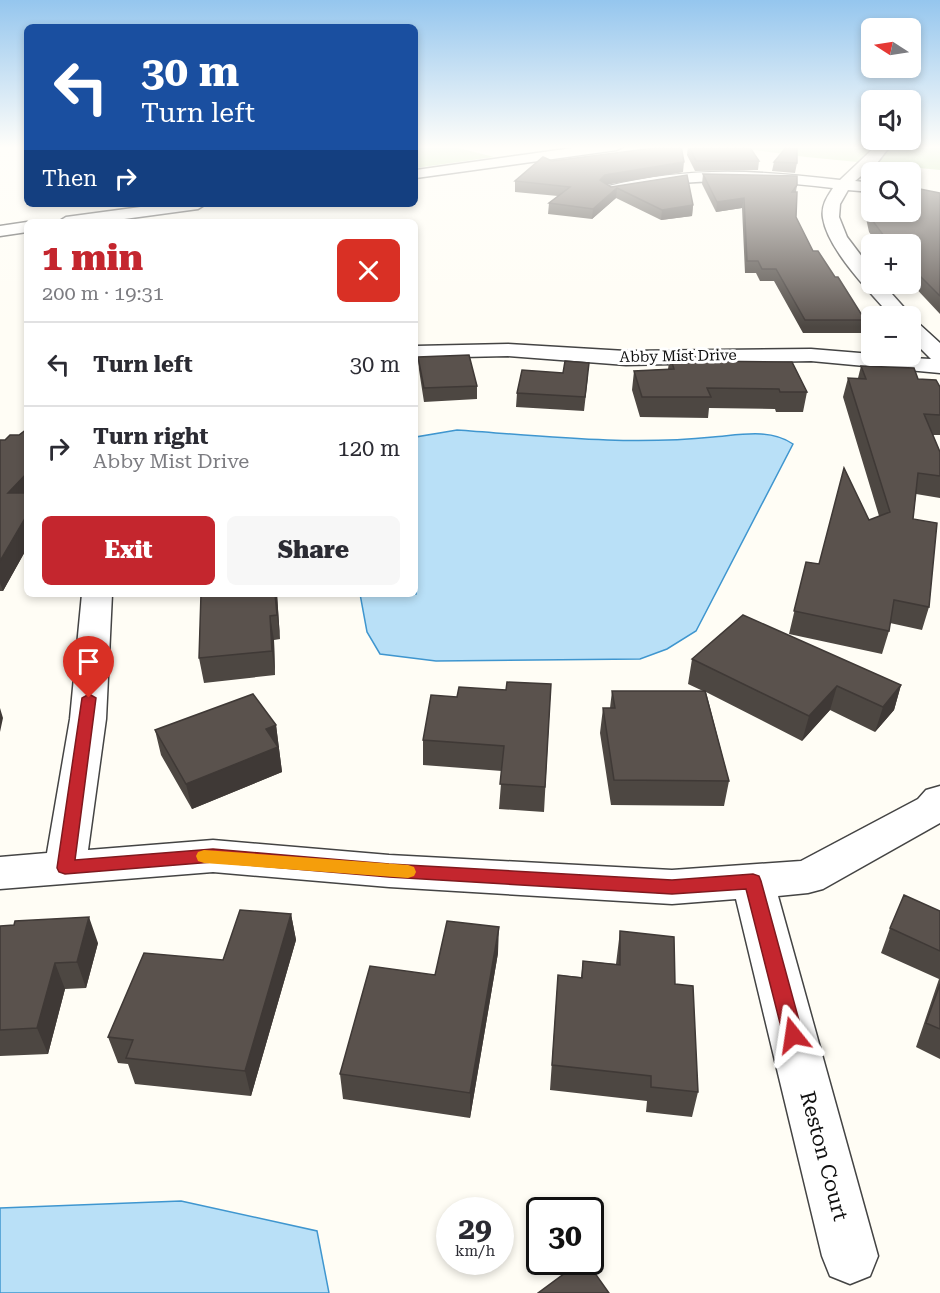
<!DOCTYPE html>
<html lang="en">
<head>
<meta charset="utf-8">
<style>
  body { margin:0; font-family:"Roboto Serif",serif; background:#f7f7f7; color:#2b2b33; height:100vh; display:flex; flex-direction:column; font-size:22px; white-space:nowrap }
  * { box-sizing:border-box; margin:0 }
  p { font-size:20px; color:#7c7c81 }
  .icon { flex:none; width:33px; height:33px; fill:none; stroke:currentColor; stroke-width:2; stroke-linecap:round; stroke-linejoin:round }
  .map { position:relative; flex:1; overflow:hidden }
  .panel { position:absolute; left:24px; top:219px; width:394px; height:378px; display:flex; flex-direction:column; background:#fff; border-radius:9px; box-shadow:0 3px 9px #0003 }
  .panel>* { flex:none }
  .top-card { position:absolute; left:24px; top:24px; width:394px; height:183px; border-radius:9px; box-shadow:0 3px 9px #0003; background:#1a4fa0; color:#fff; overflow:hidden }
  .needle { width:39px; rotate:282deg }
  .controls { position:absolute; left:861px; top:18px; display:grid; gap:12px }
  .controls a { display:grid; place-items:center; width:60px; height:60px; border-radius:9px; background:#fff; box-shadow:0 3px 9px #0003; font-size:30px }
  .speed { position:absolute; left:436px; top:1197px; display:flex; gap:12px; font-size:30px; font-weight:700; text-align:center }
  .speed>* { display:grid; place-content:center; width:78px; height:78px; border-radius:50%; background:#fff; box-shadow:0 3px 9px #0003; line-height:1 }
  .speed small { font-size:15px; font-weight:400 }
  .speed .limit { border:3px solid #111; border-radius:9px; background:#fff; color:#111 }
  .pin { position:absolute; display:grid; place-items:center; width:51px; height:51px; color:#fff; margin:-62px -26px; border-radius:50% 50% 50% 0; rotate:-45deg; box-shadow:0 0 6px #0007 }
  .pin .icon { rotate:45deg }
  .me { position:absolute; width:66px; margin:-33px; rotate:345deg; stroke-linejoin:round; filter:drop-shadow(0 0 4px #0008) }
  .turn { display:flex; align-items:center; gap:21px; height:126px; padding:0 18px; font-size:27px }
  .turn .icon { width:78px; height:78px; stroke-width:2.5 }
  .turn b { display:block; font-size:42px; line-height:51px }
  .then { display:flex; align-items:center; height:57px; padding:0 18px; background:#0003; gap:12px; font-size:22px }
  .round { display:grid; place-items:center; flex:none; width:63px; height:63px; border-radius:9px; background:#f7f7f7 }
  .headline { display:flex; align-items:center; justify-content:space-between; height:102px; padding:0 18px }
  h1 { font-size:36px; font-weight:800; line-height:45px; color:#c4262e }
  .action { display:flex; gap:12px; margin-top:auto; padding:12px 18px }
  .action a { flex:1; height:69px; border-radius:9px; background:#c4262e; color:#fff; font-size:24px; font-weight:800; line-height:69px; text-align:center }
  .action a+a { background:#f7f7f7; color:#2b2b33 }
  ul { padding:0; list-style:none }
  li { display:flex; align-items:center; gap:18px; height:84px; padding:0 18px; border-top:2px solid #e1e1e2 }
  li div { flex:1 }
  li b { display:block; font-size:22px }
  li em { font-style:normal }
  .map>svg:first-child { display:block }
  .forest { fill:#b9dc9c }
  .water { fill:#b9e0f7; stroke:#3f96cf; stroke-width:1.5 }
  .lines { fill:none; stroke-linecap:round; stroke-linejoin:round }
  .minor-casing { stroke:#444; stroke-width:3 }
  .minor { fill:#fff; fill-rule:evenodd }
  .wall { fill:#4d4742 }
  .shaded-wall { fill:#3f3936 }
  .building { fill:#5a524d; stroke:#3f3936; stroke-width:1.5 }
  .route { fill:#c4262e; stroke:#7f191e; stroke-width:1.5 }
  .slow { fill:#f59e0b }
  .labels { text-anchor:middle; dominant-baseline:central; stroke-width:6; stroke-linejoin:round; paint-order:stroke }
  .far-street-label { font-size:15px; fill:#111; stroke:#fff }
  .near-street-label { font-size:21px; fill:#111; stroke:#fff }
</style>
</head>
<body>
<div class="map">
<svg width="940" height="1293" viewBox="0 0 940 1293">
  <rect width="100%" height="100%" fill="#fffdf5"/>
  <!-- forest -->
  <path class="forest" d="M 416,146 L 451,146 L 494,157 L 416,168 Z
    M 699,146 L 940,146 L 940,170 L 806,157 L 741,148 Z"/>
  <!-- water -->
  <path class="water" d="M 457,430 C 543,436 626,446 713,437 C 739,435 770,428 793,444 L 696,631 L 667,649 L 640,659 L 436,661 L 380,654 L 367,632 L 360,594 L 416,594 L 416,437 Z
    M 181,1201 L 317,1231 L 329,1293 L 0,1293 L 0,1208 Z"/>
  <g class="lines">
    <!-- minor casing -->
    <g class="minor-casing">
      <path id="minor" d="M 587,146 L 624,146 L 617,150 L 416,178 L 416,170 Z
        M 876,146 L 890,146 L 877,163 L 855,181 L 872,183 L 872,192 L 848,190 L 840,204 L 839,217 L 847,237 L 872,270 L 872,284 L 883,284 L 908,312 L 911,316 L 910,317 L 891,316 C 870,292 828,250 823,218 C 821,206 827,197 833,188 C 757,179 685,176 610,195 L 602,190 L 605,187 C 687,166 756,170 840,180 Z
        M 163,204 L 206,204 L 198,209 L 102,222 L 58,222 L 66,217 Z
        M 27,222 L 27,232 L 0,236 L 0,226 Z
        M 910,320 L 917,322 L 940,343 L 940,373 L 811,361 L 626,365 L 508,356 L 416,358 L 416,346 L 508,344 L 626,351 L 811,349 L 872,354 L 872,356 L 931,359 L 910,338 Z
        M 82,594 L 112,594 L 106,719 L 88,850 L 213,840 L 389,855 L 672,870 L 801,861 L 918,799 L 926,790 L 940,786 L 940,823 L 823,889 L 808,893 L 778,896 L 878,1256 L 870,1276 L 850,1284 L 830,1276 L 822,1256 L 736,899 L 672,904 L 389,887 L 213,872 L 0,889 L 0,857 L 47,853 L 70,719 Z"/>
    </g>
    <!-- minor -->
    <use href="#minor" class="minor"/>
  </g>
  <!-- wall -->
  <path class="wall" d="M 688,146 L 749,146 L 759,161 L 758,170 L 695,171 L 687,155 Z
    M 552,161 L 683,172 L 607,184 L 611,187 L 687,175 L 693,205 L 692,216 L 661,220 L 616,198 L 592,219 L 548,214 L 549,203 L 558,196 L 515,192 L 515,181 Z
    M 774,162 L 797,163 L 795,173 L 772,171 Z
    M 703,174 L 797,185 L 796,192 L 796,217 L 813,251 L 865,320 L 862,333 L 803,333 L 774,281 L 760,281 L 756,273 L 745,273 L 742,208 L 716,212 L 702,184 Z
    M 864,189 L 940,193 L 940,314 L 910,282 L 910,244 L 878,244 L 869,232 L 862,200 Z
    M 670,356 L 697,361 L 807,392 L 803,412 L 776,412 L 775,409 L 709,408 L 708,418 L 640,417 L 632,390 L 634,371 L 668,369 Z
    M 418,357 L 477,386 L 477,399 L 424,402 L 419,370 Z
    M 861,366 L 918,379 L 940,387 L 940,435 L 933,435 L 940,452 L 940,498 L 916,494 L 913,519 L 929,607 L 922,630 L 890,623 L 889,631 L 882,654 L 789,634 L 806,562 L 819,564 L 879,516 L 843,397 L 848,378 L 858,378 Z
    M 588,376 L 584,411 L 516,407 L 517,393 Z
    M 27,429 L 27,548 L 3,591 L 0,591 L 0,440 L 5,440 L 19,435 Z
    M 201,594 L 277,594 L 280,639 L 274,640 L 275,675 L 204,683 L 199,658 Z
    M 692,659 L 901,685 L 894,710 L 875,732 L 830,710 L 802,741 L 706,692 L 729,781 L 724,806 L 611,805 L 600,733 L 603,708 L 610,708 L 612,691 L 703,691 L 688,684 Z
    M 551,684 L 544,812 L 499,809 L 502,771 L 423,765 L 423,740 L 457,697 Z
    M 276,725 L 282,772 L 192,809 L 161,755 L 155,730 Z
    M 940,911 L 940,1059 L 916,1047 L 939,979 L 881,953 L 890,928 Z
    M 291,914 L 296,940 L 251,1096 L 135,1084 L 128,1064 L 118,1063 L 108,1037 Z
    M 0,926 L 98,943 L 86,988 L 65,989 L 48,1054 L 0,1056 Z
    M 620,931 L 675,984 L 698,1092 L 692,1117 L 646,1112 L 647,1101 L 550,1090 L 558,975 L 581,977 L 583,961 L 616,964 Z
    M 498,953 L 470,1118 L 343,1099 L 340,1074 L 435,975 Z"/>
  <!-- shaded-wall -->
  <path class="shaded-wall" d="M 684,162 L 683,172 L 605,185 L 600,180 L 605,175 Z
    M 617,188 L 616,198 L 592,219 L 593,209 Z
    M 744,198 L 742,208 L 716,212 L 717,202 Z
    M 693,205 L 692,216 L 661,220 L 662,210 Z
    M 27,473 L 27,500 L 8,493 Z
    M 27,515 L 27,548 L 3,591 L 0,583 L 0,561 Z
    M 275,594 L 277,594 L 280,639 L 277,615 Z
    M 270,616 L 274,640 L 275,675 L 272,651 Z
    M 901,685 L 894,710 L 875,732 L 883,707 Z
    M 837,686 L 830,710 L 802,741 L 809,716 Z
    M 0,708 L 3,718 L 0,732 Z
    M 276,725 L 282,772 L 192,809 L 186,784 L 266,729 Z
    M 291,914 L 296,940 L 251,1096 L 245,1071 Z
    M 89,917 L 98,943 L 86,988 L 77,962 Z
    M 499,927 L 498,953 L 470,1118 L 470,1093 Z
    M 55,963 L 65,989 L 48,1054 L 37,1028 Z"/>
  <!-- building -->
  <path class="building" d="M 670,146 L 681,146 L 684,162 L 605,175 L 600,180 L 611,187 L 687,175 L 693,205 L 662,210 L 617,188 L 593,209 L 549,203 L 570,187 L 515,181 L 543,157 L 552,161 Z
    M 689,146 L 749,146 L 759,161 L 696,161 Z
    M 787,146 L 797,146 L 797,163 L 774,162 Z
    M 703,174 L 797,176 L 797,185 L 792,192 L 797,192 L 796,217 L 813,251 L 818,251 L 835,277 L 838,277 L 865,320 L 805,320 L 776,269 L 762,269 L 758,261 L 747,261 L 744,198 L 717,202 Z
    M 910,187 L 940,193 L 940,296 L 910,266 L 910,244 L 890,244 L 872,220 L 864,189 L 872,188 L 872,212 L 910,212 Z
    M 469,355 L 477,386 L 424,388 L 418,357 Z
    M 670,356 L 695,356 L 697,361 L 792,362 L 807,392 L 780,392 L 779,389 L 707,388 L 711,397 L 642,397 L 634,371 L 674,369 Z
    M 565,361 L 589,363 L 585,397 L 517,393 L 522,370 L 563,373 Z
    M 861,366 L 914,368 L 918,379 L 936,380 L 940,387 L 940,415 L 924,414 L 940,452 L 940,476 L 918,473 L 913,519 L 937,523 L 929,607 L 894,600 L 889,631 L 794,611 L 806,562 L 819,564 L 844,468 L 869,520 L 890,512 L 848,378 L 866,379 Z
    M 27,429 L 27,473 L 8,493 L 27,493 L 27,515 L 0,561 L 0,440 L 5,440 L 10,435 L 19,435 Z
    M 201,594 L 275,594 L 277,615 L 270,616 L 272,651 L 199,658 Z
    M 743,615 L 901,685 L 883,707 L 837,686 L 809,716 L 692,659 Z
    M 507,682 L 551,684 L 545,787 L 500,784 L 504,746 L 423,740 L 431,695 L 457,697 L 459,687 L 506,690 Z
    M 612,691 L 705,691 L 729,781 L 614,780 L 603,708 L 615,708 Z
    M 253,694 L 276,725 L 266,729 L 278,747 L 186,784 L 155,730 Z
    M 904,895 L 940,911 L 940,951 L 890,928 Z
    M 240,910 L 291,914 L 245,1071 L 126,1058 L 133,1040 L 108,1037 L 144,953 L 223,960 Z
    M 89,917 L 77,962 L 55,963 L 37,1028 L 0,1030 L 0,926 L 14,925 L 15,921 Z
    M 447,921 L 499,927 L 470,1093 L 340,1074 L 370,966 L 435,975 Z
    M 620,931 L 674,937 L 675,984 L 693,986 L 698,1092 L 651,1087 L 651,1076 L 552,1065 L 558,975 L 582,978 L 583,961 L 620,965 Z
    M 940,984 L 940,1029 L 926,1023 Z
    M 580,1262 L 587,1262 L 609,1293 L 538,1293 Z"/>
  <!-- sky -->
  <linearGradient id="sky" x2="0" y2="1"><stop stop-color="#95c6ee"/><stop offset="0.45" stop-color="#fffefa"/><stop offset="1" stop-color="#fffefa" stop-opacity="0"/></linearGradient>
  <rect width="940" height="327" fill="url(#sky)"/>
  <!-- route -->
  <path class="route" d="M 89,694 L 96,698 L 75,860 L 213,849 L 389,864 L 672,880 L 753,874 L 759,876 L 761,881 L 803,1035 L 800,1042 L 793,1044 L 786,1042 L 783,1035 L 746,889 L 672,894 L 389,877 L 213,862 L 65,874 L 59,872 L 57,868 L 82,698 Z"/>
  <!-- slow -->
  <path class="slow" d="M 204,850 L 408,865 L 414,867 L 416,872 L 414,876 L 408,878 L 204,863 L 198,861 L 196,856 L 198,852 Z"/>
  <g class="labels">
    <!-- far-street labels -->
    <g class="far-street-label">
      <text transform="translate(678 356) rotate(-1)">Abby Mist Drive</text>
    </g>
    <!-- near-street labels -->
    <g class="near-street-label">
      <text transform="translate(824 1156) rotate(75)">Reston Court</text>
    </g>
  </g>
</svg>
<div class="controls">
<a><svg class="needle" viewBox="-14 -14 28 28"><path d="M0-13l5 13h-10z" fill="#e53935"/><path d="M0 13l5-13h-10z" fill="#7c7c81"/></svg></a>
<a><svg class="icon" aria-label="sound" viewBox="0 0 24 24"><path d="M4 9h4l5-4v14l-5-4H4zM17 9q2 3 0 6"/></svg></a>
<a><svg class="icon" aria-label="search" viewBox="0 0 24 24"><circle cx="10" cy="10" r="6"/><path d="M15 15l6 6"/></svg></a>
<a>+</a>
<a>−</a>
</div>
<div class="speed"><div>29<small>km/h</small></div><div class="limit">30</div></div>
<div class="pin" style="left:89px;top:698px;background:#d93025"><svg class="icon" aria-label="arrive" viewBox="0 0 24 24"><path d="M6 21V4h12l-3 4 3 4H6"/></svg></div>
<svg class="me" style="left:793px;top:1035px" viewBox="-20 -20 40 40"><path d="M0-17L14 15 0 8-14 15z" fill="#c4262e" stroke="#fff" stroke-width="4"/></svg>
<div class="top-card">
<div class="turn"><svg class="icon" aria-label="left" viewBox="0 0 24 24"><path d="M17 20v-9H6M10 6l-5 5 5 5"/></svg><div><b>30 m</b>Turn left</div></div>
<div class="then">Then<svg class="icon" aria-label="right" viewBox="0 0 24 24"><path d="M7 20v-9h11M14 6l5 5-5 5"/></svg></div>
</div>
<section class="panel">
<div class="headline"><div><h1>1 min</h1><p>200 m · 19:31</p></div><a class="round" style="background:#d93025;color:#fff"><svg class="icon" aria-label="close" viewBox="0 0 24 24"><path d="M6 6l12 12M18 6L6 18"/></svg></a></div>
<ul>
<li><svg class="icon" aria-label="left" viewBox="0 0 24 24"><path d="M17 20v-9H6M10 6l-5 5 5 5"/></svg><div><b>Turn left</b></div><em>30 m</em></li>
<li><svg class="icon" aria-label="right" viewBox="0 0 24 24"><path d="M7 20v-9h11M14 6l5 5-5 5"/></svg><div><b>Turn right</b><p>Abby Mist Drive</p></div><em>120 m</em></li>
</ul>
<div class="action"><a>Exit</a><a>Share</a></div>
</section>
</div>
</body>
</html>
